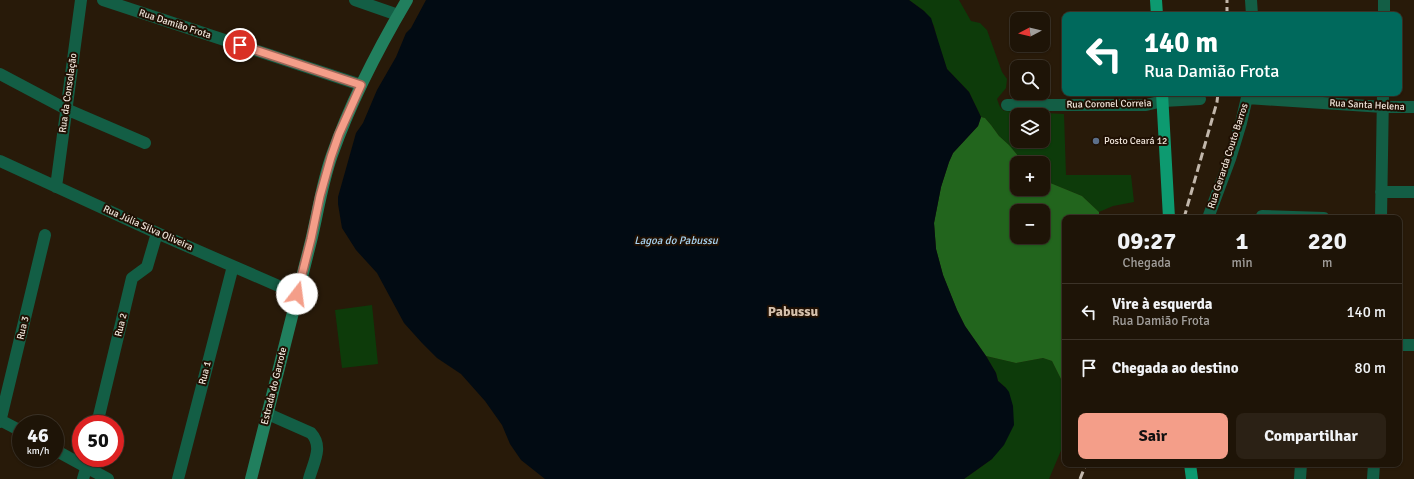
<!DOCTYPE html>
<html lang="pt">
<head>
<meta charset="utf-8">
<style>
  body { margin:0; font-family:Signika,sans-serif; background:#2b2115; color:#f1f3f6; height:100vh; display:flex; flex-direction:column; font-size:15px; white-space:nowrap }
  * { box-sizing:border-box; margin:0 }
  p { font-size:13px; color:#a19e9b }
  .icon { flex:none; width:22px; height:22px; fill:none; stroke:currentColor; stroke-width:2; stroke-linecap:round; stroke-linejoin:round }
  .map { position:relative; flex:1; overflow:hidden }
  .details { position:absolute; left:1062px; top:215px; width:340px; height:252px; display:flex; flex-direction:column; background:#1e1407; border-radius:8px; box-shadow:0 1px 3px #0004,0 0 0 1px #3c3328 }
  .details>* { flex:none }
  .hud { position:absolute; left:1062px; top:12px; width:340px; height:84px; border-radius:8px; box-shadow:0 1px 3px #0004,0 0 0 1px #3c3328; background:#00695c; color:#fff; overflow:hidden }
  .needle { width:26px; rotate:263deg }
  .buttons { position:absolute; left:1010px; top:12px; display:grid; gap:8px }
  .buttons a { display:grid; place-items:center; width:40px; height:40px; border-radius:8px; background:#1e1407; box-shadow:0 1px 3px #0004,0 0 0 1px #3c3328; font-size:20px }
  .speed { position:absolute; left:12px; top:415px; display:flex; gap:8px; font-size:20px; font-weight:700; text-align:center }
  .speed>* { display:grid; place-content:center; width:52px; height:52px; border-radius:50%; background:#1e1407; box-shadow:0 1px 3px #0004,0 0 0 1px #3c3328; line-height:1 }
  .speed small { font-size:10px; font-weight:400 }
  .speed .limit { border:6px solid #d22; background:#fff; color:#111 }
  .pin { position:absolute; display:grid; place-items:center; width:34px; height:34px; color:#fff; margin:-17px; border:2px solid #fff; border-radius:50%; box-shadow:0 1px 4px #0007 }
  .me { position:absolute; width:44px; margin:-22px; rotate:15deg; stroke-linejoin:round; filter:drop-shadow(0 0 3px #0008) }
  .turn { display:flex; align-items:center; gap:14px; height:84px; padding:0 16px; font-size:18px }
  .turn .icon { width:52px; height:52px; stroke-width:2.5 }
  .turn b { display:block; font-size:28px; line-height:34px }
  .eta { display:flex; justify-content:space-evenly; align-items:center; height:68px; text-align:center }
  .eta b { font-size:24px; font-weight:800; line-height:28px }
  .button { display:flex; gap:8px; margin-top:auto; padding:8px 16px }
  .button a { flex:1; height:46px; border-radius:8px; background:#f49e89; color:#111; font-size:16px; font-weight:800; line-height:46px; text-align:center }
  .button a+a { background:#2b2115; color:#f1f3f6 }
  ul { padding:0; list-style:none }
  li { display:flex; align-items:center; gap:12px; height:56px; padding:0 16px; border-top:1px solid #3c3328 }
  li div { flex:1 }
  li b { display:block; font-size:15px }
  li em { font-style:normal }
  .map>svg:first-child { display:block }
  .green { fill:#0d3b0a; fill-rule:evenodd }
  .forest { fill:#22651d; fill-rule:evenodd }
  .water { fill:#020b13 }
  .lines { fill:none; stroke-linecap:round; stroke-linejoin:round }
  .street { stroke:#135e45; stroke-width:12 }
  .secondary { stroke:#217f5e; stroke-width:12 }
  .primary { stroke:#0d9a70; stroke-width:12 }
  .rail { stroke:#c2b7ab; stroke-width:3; stroke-dasharray:8 4; stroke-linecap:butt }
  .route-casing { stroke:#9f6759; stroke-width:10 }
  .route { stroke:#f49e89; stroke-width:7 }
  .service-dot { fill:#5c6f8a; stroke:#1f1003; stroke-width:1.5 }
  .labels { text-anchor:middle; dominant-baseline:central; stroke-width:4; stroke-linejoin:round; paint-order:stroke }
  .street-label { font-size:10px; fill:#eee3d9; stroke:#1f1003 }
  .poi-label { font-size:10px; fill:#eee3d9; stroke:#1f1003; text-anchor:start }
  .water-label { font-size:11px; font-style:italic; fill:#a9d5f3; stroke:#1f1003 }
  .district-label { font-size:14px; font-weight:bold; fill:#d5c1ad; stroke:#1f1003 }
</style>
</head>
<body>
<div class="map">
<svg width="1414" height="479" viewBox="0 0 1414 479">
  <rect width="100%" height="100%" fill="#281a09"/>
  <!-- green -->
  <path class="green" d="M 909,0 L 959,0 L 971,21 L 980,23 L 987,30 L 1002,72 L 1007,79 L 1006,88 L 997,99 L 1000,107 L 1004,111 L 1064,114 L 1066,175 L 1131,175 L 1134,202 L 1113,206 L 1099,212 L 1082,196 L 1043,180 L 1043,163 L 1024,163 L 1009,145 L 999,136 L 991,125 L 985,118 L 981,117 L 969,92 L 947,69 L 938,43 L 934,26 L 924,11 ZM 1017,115 L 1043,115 L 1043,141 L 1017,141 Z
    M 372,305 L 378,364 L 342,368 L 335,310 Z
    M 986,356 L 1016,363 L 1043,358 L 1052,361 L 1065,387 L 1065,441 L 1049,479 L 964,479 L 992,459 L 1006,388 L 998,381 L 996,373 Z"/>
  <!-- forest -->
  <path class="forest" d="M 981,117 L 985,118 L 991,125 L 999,136 L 1009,145 L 1024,163 L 1017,163 L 1017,189 L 1043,189 L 1043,180 L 1082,196 L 1099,212 L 1099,218 L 1065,218 L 1065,387 L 1052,361 L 1043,358 L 1016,363 L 986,356 L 965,326 L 957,310 L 943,275 L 936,249 L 934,223 L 941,187 L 949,162 L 953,153 L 978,126 ZM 1017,211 L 1043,211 L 1043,237 L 1017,237 Z"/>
  <!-- water -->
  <path class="water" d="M 426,0 L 909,0 L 924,11 L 931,18 L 947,69 L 969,92 L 981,117 L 978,126 L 953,153 L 949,162 L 941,187 L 934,223 L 936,249 L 943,275 L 957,310 L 965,326 L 986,356 L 996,373 L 998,381 L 1006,388 L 1009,392 L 1013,406 L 1014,425 L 1004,445 L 992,459 L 964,479 L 545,479 L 521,460 L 510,444 L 502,425 L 485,401 L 461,374 L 437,358 L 422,343 L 404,323 L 377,273 L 356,250 L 342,228 L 338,204 L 338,197 L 356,133 L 363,123 L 377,90 L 396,57 L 406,33 L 411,28 Z"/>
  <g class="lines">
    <!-- street -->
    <path class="street" d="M 103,0 L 361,85
      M 355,0 L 398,15
      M 1251,0 L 1252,15
      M 1384,15 L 1384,0
      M 0,74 L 66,109 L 145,143
      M 1247,98 L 1383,107 L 1414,107
      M 1007,105 L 1146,105 L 1163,101 L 1200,99
      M 0,161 L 157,233 L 297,294
      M 56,187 L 81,0
      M 1381,192 L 1414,192
      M 1262,216 L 1324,218
      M 1208,218 L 1230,159 L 1241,123 L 1248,93
      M 1381,218 L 1383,93
      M 1399,345 L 1414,345
      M 268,414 L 311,433 C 324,447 313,463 309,479
      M 0,420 L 21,431
      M 0,422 L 45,235
      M 97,424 L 132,278 L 147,267 L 157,233
      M 55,450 L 108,479
      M 83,479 L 89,458
      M 178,479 L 233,266
      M 1300,479 L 1301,464
      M 1373,479 L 1374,464"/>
    <!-- secondary -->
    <path class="secondary" d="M 251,479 C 271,400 291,320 311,241 C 318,212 322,183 332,155 C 351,101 378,49 407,0"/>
    <!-- primary -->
    <path class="primary" d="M 1156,0 L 1157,15
      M 1162,93 L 1169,218
      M 1190,464 L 1192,479"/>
    <!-- rail -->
    <path class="rail" d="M 1227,15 L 1227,0
      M 1184,218 L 1217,102 L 1218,93
      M 1080,479 L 1086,464"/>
  </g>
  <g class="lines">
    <!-- route casing -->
    <g class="route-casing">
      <path id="route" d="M 240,45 L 361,85 L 339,134 L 331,157 L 320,196 L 311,239 L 297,294"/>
    </g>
    <!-- route -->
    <use href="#route" class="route"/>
  </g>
  <!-- markers -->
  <circle class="service-dot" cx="1096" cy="141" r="4"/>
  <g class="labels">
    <!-- street labels -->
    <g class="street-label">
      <text transform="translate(175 24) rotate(18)">Rua Damião Frota</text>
      <text transform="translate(68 93) rotate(-82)">Rua da Consolação</text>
      <text transform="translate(1109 104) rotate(-1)">Rua Coronel Correia</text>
      <text transform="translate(1367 105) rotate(3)">Rua Santa Helena</text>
      <text transform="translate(1228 156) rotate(-72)">Rua Gerarda Couto Barros</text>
      <text transform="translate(148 228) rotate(24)">Rua Júlia Silva Oliveira</text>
      <text transform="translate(121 325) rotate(-76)">Rua 2</text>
      <text transform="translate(23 328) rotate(-77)">Rua 3</text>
      <text transform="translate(205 373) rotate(-76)">Rua 1</text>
      <text transform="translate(274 386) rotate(-76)">Estrada do Garrote</text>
    </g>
    <!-- poi labels -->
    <g class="poi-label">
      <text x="1104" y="141">Posto Ceará 12</text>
    </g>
    <!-- water labels -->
    <g class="water-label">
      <text x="676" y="240">Lagoa do Pabussu</text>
    </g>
    <!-- district labels -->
    <g class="district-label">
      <text x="793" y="311">Pabussu</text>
    </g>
  </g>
</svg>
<div class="buttons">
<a><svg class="needle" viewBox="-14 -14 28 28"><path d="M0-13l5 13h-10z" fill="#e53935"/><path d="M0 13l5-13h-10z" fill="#a19e9b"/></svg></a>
<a><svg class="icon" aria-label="search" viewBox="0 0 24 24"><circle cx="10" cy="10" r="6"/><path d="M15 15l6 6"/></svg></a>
<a><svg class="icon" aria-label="layers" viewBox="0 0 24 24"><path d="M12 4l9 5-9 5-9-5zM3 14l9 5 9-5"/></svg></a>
<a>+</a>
<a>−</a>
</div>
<div class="speed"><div>46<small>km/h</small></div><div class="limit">50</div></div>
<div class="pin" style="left:240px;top:45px;background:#d93025"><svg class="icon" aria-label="arrive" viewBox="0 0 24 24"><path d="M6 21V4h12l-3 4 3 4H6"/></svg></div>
<svg class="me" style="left:297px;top:294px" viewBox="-20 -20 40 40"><circle r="19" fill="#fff"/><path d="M0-13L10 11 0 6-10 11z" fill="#f49e89"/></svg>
<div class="hud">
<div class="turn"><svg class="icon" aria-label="left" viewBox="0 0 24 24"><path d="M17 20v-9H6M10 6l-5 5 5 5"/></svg><div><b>140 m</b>Rua Damião Frota</div></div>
</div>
<section class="details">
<div class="eta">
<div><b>09:27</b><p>Chegada</p></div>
<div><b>1</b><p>min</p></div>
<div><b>220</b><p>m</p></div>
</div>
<ul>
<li><svg class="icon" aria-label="left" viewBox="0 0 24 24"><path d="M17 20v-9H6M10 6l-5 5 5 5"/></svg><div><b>Vire à esquerda</b><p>Rua Damião Frota</p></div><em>140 m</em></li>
<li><svg class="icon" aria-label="arrive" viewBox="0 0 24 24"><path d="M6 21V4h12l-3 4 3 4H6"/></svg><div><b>Chegada ao destino</b></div><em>80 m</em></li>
</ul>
<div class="button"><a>Sair</a><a>Compartilhar</a></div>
</section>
</div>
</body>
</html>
